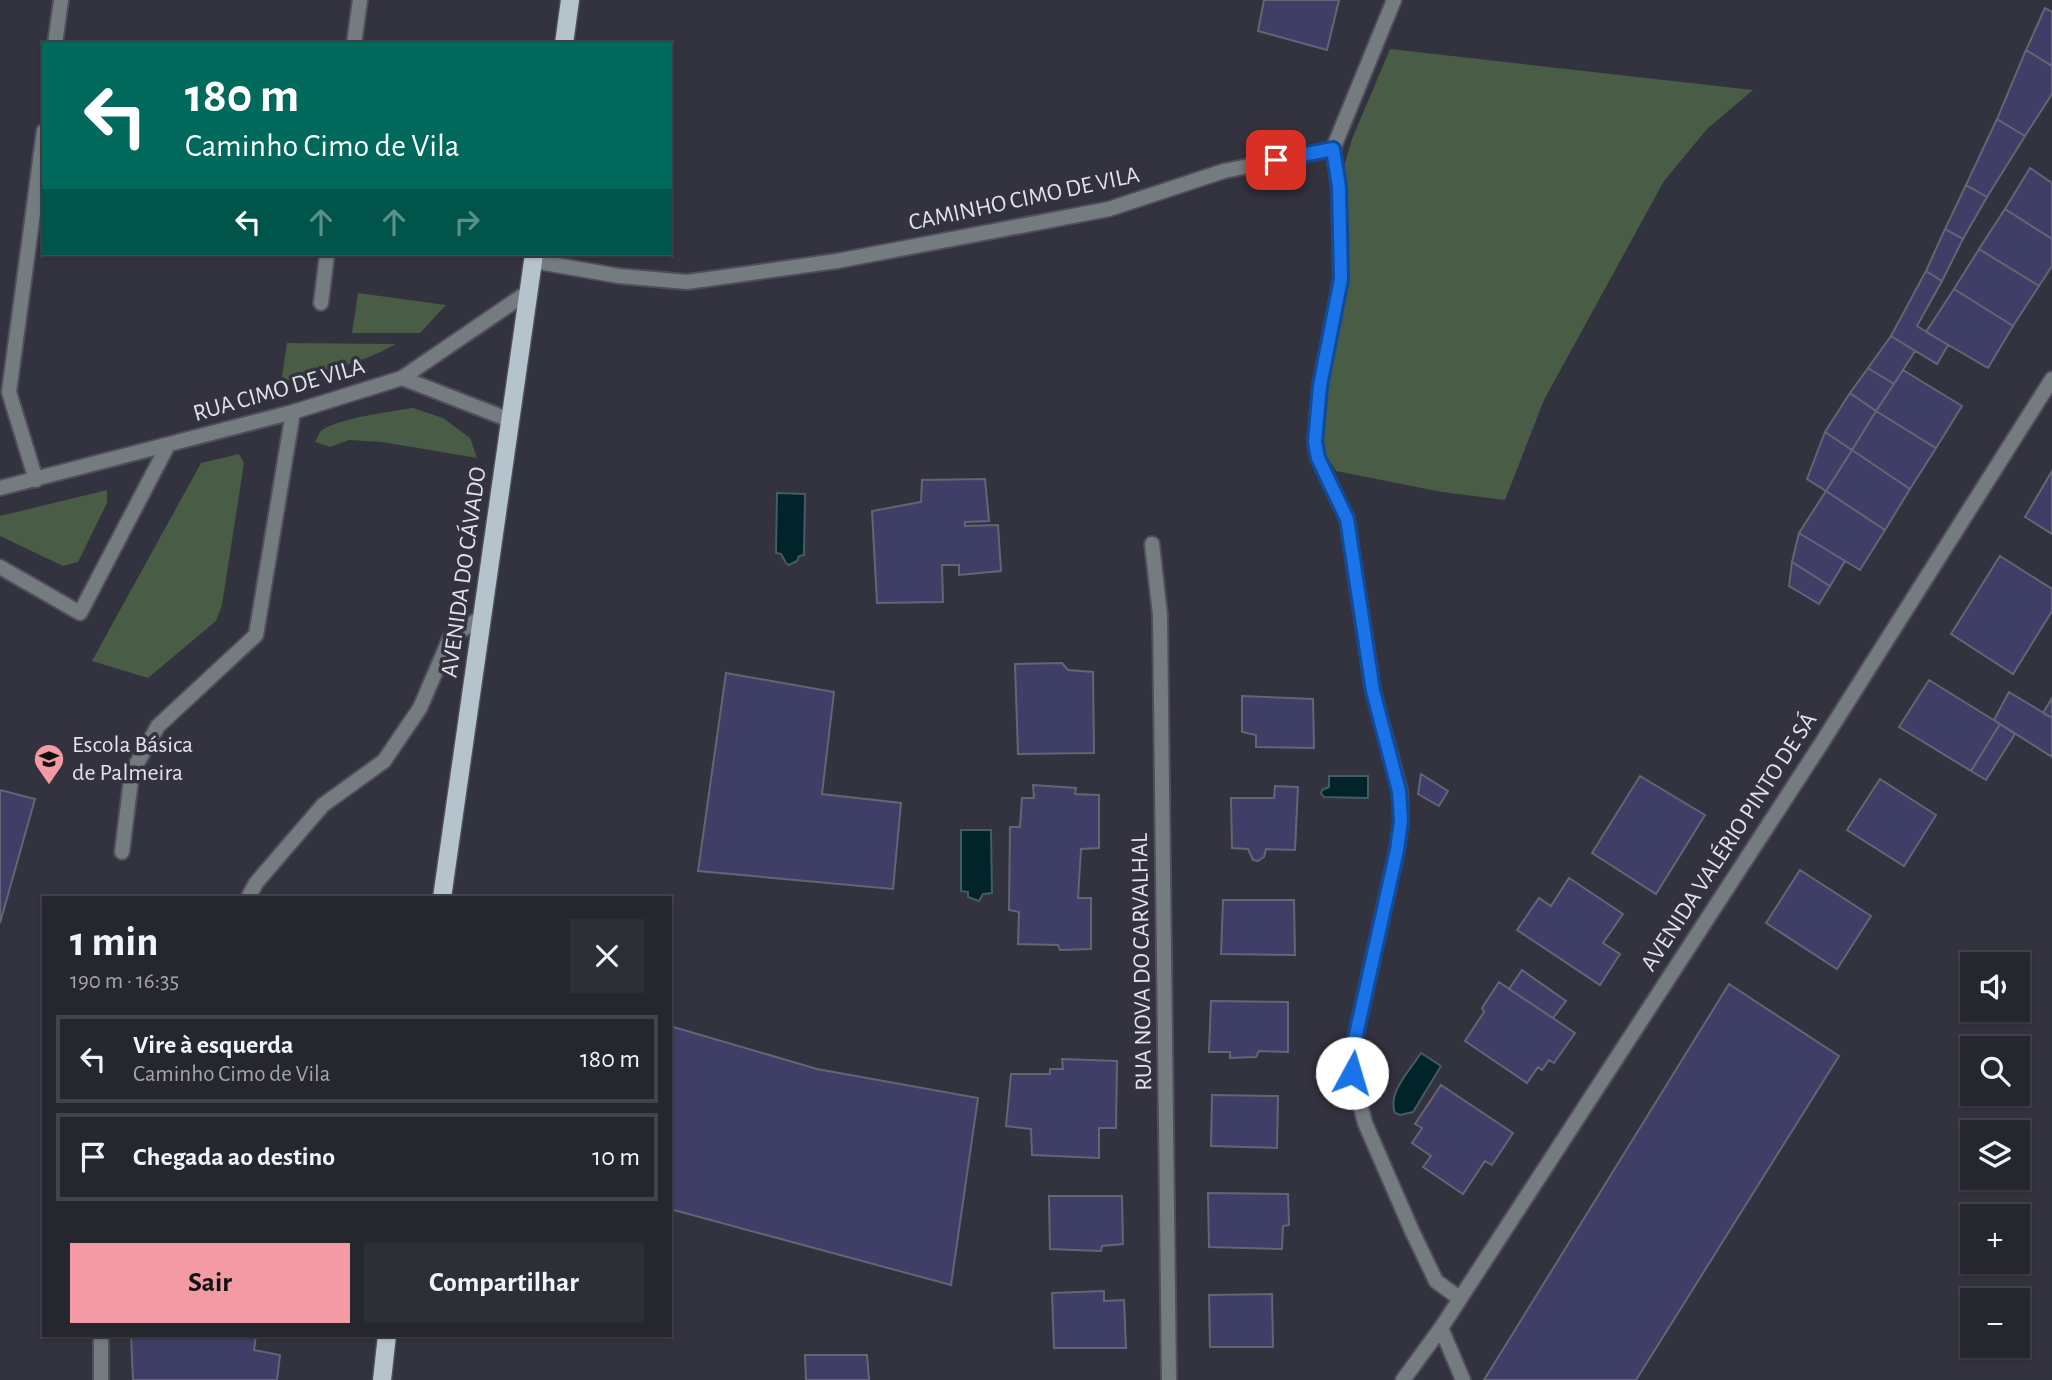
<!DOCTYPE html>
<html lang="pt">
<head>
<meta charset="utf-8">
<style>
  body { margin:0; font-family:"Alegreya Sans",sans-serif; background:#2e2e37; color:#f1f3f6; height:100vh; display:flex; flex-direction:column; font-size:26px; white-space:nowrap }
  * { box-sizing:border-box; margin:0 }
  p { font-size:23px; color:#a4a5aa }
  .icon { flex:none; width:38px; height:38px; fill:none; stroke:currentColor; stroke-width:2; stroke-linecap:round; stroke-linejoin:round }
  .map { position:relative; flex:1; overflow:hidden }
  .details { position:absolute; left:42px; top:896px; width:630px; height:441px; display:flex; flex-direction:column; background:#26262f; border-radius:0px; box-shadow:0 2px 5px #0004,0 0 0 2px #42434b }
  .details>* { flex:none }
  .hud { position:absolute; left:42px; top:42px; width:630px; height:214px; border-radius:0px; box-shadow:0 2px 5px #0004,0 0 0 2px #42434b; background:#00695c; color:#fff; overflow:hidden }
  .fabs { position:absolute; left:1960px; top:952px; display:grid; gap:14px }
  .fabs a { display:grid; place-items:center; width:70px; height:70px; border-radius:0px; background:#26262f; box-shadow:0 2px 5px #0004,0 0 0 2px #42434b; font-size:35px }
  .pin { position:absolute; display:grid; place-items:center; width:60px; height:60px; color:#fff; margin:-30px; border-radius:14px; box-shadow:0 4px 10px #0006 }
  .me { position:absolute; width:77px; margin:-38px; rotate:6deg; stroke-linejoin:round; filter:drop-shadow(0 0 5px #0008) }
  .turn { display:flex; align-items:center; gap:24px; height:147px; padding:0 28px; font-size:32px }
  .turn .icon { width:91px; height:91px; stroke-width:2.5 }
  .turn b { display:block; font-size:49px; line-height:60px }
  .lanes { display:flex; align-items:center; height:66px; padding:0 28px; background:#0003; justify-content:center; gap:35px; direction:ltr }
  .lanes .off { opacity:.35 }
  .round { display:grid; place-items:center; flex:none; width:74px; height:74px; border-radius:0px; background:#2e2e37 }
  .summary { display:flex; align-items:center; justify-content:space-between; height:119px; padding:0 28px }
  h1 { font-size:42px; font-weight:700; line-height:52px }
  .primary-button { display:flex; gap:14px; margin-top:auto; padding:14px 28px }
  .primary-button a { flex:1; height:80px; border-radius:0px; background:#f49aa5; color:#111; font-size:28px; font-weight:700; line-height:80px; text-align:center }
  .primary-button a+a { background:#2e2e37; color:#f1f3f6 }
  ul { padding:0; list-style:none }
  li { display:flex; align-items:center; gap:21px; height:88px; margin:0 14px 10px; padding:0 14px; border:4px solid #42434b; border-radius:0px }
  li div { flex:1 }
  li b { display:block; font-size:26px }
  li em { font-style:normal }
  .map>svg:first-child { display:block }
  .green { fill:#495c45 }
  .water { fill:#01232a; stroke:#455c64; stroke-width:2 }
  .building { fill:#3f3e66; stroke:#646574; stroke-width:2 }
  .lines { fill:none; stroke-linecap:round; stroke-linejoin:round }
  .street-casing { stroke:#4f4e5b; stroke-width:18 }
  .primary-casing { stroke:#4f4e5b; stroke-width:21 }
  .street { stroke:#757c80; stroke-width:14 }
  .primary { stroke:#b5c4cc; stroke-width:18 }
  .route-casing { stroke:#114b97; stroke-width:18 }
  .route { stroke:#1a73e8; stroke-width:12 }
  .labels { text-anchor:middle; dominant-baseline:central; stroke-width:7; stroke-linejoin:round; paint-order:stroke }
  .street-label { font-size:24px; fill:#e3e2eb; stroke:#33323f }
  .poi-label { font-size:24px; fill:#e3e2eb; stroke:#33323f; text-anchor:start }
</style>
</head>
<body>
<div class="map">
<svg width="2052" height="1380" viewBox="0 0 2052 1380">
  <rect width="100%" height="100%" fill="#33323f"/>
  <!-- green -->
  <path class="green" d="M 1390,49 L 1753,90 L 1707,129 L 1664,181 L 1544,400 L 1505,500 L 1442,492 L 1336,471 L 1326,455 L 1323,443 L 1345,163 L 1352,139 Z
    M 358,293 L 446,305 L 420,333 L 352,333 Z
    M 287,343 L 396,344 C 361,364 320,372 281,382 Z
    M 413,408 L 443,418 L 470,438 L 477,458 L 382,442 L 349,440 L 330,447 L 315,442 C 317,439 318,435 320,432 C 332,419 394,411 413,408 Z
    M 239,454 L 244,463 L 222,605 L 216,621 L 148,678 L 92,661 L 201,463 Z
    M 107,490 L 107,503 L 78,562 L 63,566 L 0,536 L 0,516 Z"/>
  <!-- water -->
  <path class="water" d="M 777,493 L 805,494 L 804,555 L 799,556 L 797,561 L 789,565 L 786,563 L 781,554 L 776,553 Z
    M 1329,776 L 1368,776 L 1368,798 L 1324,797 L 1321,793 L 1322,790 L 1329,787 Z
    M 961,830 L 991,830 L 992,893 L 983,894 L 979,901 L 968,897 L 968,892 L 961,891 Z
    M 1421,1053 L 1441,1066 L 1413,1112 L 1400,1115 L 1395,1113 C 1387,1093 1410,1070 1421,1053 Z"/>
  <!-- building -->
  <path class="building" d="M 1264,0 L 1339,0 L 1327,50 L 1258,31 Z
    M 2045,8 L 2052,12 L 2052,66 L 2026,50 Z
    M 2026,50 L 2052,66 L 2052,94 L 2025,136 L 1997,119 Z
    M 1997,119 L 2025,136 L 1987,197 L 1966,185 Z
    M 2030,168 L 2052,183 L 2052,239 L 2005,209 Z
    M 1966,185 L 1987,197 L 1963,239 L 1945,229 Z
    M 2005,209 L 2052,239 L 2052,266 L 2039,286 L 1979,249 Z
    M 1945,229 L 1963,239 L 1942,281 L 1926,271 Z
    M 1979,249 L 2039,286 L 2013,326 L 1954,289 Z
    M 1926,271 L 1942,281 L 1917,326 L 1948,345 L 1937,364 L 1891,336 Z
    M 1954,289 L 2013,326 L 1988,368 L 1926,332 Z
    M 1891,336 L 1915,351 L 1894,384 L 1868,368 Z
    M 1868,368 L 1894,384 L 1876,411 L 1850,393 Z
    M 1903,370 L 1962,406 L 1936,448 L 1876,411 Z
    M 1850,393 L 1876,411 L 1852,450 L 1825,432 Z
    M 1876,411 L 1936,448 L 1910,489 L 1852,450 Z
    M 1825,432 L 1852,450 L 1826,491 L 1807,479 Z
    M 1852,450 L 1910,489 L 1885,530 L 1826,491 Z
    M 2052,471 L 2052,534 L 2025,517 Z
    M 985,479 L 989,521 L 965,522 L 965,526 L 998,525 L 1001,571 L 959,575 L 959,565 L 942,565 L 943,602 L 877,603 L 872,511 L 921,502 L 922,480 Z
    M 1826,491 L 1885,530 L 1860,570 L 1799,533 Z
    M 1799,533 L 1845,561 L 1830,586 L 1792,562 Z
    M 2000,556 L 2052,589 L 2052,611 L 2013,674 L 1951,634 Z
    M 1792,562 L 1830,586 L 1819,604 L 1789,586 Z
    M 1062,663 L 1068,670 L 1093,672 L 1094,753 L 1018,754 L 1015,664 Z
    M 726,673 L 834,692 L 822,794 L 901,803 L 893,889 L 698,871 Z
    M 1929,680 L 2000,724 L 1971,771 L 1899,727 Z
    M 2009,692 L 2052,718 L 2052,757 L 1994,720 Z
    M 1242,696 L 1313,699 L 1314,748 L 1256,747 L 1256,735 L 1242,732 Z
    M 2052,698 L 2052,718 L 2043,713 Z
    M 2000,724 L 2015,734 L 1986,780 L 1971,771 Z
    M 1421,774 L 1448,791 L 1439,806 L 1418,794 Z
    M 1640,776 L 1705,815 L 1656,894 L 1592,853 Z
    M 1880,779 L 1936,815 L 1904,866 L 1847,830 Z
    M 1033,785 L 1076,788 L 1075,794 L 1099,795 L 1099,848 L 1081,849 L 1078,898 L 1091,898 L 1091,949 L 1060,950 L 1058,945 L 1018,944 L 1019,912 L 1009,910 L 1010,827 L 1020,827 L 1022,798 L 1034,798 Z
    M 1275,786 L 1298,787 L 1295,850 L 1266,849 L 1264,857 L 1258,861 L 1253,860 L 1248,849 L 1232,848 L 1231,798 L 1274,798 Z
    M 0,790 L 35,799 L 0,923 Z
    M 1800,870 L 1871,916 L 1837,969 L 1766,923 Z
    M 1569,878 L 1623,914 L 1603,943 L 1620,954 L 1600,985 L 1517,930 L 1539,898 L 1551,906 Z
    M 1223,900 L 1294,900 L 1295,955 L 1221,954 Z
    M 1522,970 L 1566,1001 L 1553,1018 L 1509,989 Z
    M 1499,982 L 1575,1033 L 1554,1063 L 1549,1060 L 1542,1070 L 1538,1067 L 1527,1083 L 1465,1041 L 1484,1012 L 1482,1008 Z
    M 1729,984 L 1839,1056 L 1636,1380 L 1484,1380 Z
    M 1211,1001 L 1288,1002 L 1288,1052 L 1259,1051 L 1256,1057 L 1230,1058 L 1230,1052 L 1209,1052 Z
    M 670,1026 L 817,1069 L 978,1098 L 951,1285 L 670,1209 Z
    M 1062,1059 L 1117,1061 L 1116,1128 L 1099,1128 L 1099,1158 L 1032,1155 L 1031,1129 L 1006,1126 L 1011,1074 L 1050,1074 L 1050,1069 L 1063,1069 Z
    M 1441,1085 L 1513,1133 L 1492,1165 L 1485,1161 L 1463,1194 L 1423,1167 L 1431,1156 L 1412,1143 L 1422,1128 L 1415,1124 Z
    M 1212,1095 L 1278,1096 L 1277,1148 L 1211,1146 Z
    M 1208,1193 L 1288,1194 L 1289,1225 L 1283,1226 L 1282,1249 L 1209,1247 Z
    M 1049,1196 L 1122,1196 L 1123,1244 L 1102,1246 L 1101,1251 L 1050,1249 Z
    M 1104,1291 L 1104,1301 L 1124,1300 L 1126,1348 L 1054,1348 L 1052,1293 Z
    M 1272,1294 L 1273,1347 L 1210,1347 L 1209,1295 Z
    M 131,1335 L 256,1335 L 254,1350 L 280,1355 L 277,1380 L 133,1380 Z
    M 805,1355 L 867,1355 L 869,1380 L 806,1380 Z"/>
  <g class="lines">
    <!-- street casing -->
    <g class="street-casing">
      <path id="street" d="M 55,44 L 61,0
        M 354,44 L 360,0
        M 1333,149 L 1339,187 L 1341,279 L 1320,386 L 1315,442 L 1318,458 L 1347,519 L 1373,691 L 1400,791 L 1401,821 L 1397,850 L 1353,1048 L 1352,1073 L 1365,1123 L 1412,1231 L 1436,1281 L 1459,1298
        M 1333,149 L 1394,0
        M 533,261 L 619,276 L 687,282 L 837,261 L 1109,209 L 1224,171 L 1333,149
        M 321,303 L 327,254
        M 402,378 L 510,420
        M 36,480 L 9,392 L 44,131
        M 0,488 L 293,412 L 402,378 L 528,292
        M 1152,544 L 1160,615 L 1169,1380
        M 0,567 L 80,613 L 168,445
        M 122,852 L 132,772 L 158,726 L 256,635 L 293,412
        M 248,898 L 256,883 L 323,805 L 384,761 L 420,708 L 450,638 L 483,616
        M 1441,1328 L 1463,1380
        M 101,1335 L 101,1380
        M 1403,1380 L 1441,1328 L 1821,744 L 2052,379"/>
    </g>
    <!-- primary casing -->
    <g class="primary-casing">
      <path id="primary" d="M 564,44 L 570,0
        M 442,898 L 534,254
        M 382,1380 L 387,1335"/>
    </g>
    <!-- street -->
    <use href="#street" class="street"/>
    <!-- primary -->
    <use href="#primary" class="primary"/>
  </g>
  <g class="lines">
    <!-- route casing -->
    <g class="route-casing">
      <path id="route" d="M 1276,160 L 1333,149 L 1339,187 L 1341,279 L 1320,386 L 1315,442 L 1318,458 L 1347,519 L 1373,691 L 1399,791 L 1401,821 L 1397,850 L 1353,1048 L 1352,1073"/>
    </g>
    <!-- route -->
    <use href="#route" class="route"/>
  </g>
  <!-- icons -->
  <defs>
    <g id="school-pin" transform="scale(1.575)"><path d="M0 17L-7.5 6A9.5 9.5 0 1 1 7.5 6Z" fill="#f49aa5" stroke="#33323f"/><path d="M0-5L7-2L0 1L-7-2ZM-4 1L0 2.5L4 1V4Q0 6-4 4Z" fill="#111"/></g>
  </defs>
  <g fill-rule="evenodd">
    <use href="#school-pin" x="49" y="759"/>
  </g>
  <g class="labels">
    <!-- street labels -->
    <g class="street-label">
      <text transform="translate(1024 199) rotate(-12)">CAMINHO CIMO DE VILA</text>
      <text transform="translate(279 390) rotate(-16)">RUA CIMO DE VILA</text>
      <text transform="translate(464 572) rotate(-82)">AVENIDA DO CÁVADO</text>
      <text transform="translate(1729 842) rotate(-57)">AVENIDA VALÉRIO PINTO DE SÁ</text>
      <text transform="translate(1142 962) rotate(-91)">RUA NOVA DO CARVALHAL</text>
    </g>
    <!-- poi labels -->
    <g class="poi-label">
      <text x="72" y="745">Escola Básica<tspan x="72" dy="28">de Palmeira</tspan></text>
    </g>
  </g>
</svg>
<div class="fabs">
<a><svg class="icon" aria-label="sound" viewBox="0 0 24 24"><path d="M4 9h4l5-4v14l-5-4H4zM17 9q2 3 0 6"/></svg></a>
<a><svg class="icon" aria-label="search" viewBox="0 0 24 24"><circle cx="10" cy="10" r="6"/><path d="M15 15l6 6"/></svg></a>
<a><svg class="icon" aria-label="layers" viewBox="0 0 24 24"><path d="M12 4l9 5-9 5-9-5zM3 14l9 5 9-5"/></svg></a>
<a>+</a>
<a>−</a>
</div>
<div class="pin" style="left:1276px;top:160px;background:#d93025"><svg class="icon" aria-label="arrive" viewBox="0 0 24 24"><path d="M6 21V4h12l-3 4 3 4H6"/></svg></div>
<svg class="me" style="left:1352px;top:1073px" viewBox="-20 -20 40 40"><circle r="19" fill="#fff"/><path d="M0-13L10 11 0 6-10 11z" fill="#1a73e8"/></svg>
<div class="hud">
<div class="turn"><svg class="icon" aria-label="left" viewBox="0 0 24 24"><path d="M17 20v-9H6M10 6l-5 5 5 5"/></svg><div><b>180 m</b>Caminho Cimo de Vila</div></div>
<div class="lanes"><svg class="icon" aria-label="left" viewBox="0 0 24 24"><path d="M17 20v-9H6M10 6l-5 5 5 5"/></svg><svg class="icon off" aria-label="ahead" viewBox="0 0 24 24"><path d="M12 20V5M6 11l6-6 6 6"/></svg><svg class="icon off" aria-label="ahead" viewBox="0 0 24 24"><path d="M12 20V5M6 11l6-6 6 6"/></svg><svg class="icon off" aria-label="right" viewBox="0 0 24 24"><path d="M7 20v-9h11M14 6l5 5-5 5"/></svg></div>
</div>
<section class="details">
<div class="summary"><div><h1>1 min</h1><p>190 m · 16:35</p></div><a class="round"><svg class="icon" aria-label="close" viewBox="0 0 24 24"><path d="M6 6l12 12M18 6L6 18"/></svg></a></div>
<ul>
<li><svg class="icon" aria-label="left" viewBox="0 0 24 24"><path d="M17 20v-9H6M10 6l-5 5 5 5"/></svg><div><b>Vire à esquerda</b><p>Caminho Cimo de Vila</p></div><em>180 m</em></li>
<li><svg class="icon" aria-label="arrive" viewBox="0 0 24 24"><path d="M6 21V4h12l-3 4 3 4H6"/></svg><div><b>Chegada ao destino</b></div><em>10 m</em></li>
</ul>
<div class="primary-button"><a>Sair</a><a>Compartilhar</a></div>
</section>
</div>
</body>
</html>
